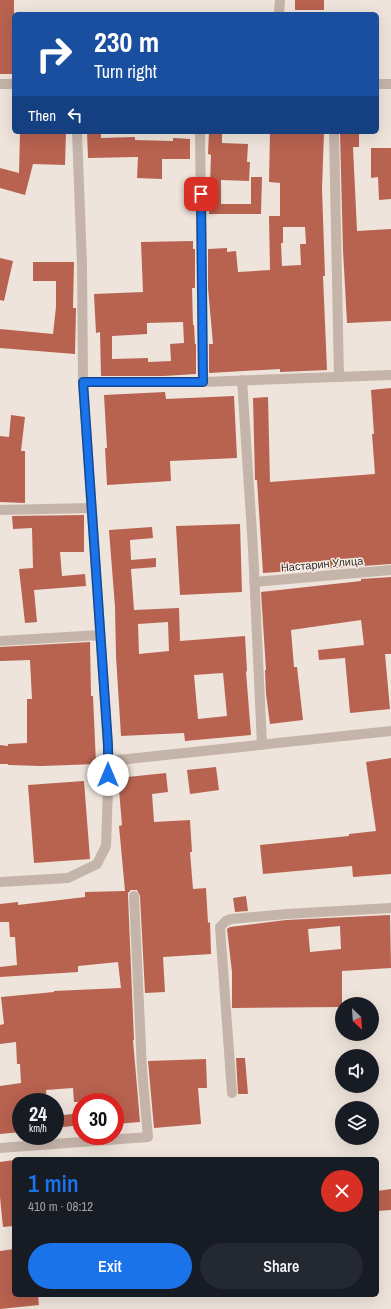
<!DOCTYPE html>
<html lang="en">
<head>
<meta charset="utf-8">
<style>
  body { margin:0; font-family:"Archivo Narrow",sans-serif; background:#242831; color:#f1f3f6; height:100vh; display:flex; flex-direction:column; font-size:15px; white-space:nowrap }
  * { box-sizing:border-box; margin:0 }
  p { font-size:13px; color:#9ea1a6 }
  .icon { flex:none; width:22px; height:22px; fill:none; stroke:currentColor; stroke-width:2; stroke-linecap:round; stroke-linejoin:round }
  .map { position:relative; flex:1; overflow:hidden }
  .sheet { position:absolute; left:12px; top:1157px; width:367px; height:140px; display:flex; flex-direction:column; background:#171b24; border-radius:6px; box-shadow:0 4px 16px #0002 }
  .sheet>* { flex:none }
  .guide { position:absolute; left:12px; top:12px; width:367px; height:122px; border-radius:6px; box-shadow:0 4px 16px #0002; background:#1a4fa0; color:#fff; overflow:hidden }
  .needle { width:26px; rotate:155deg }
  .tools { position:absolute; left:335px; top:997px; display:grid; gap:8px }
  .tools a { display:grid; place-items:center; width:44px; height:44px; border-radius:50%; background:#171b24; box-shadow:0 4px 16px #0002; font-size:20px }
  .speed { position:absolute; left:12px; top:1093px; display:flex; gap:8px; font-size:20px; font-weight:700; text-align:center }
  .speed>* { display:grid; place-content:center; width:52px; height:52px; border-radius:50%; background:#171b24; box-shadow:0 4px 16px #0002; line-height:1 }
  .speed small { font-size:10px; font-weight:400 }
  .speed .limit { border:6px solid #d22; background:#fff; color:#111 }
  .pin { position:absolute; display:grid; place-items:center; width:34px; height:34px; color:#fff; margin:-17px; border-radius:8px; box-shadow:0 2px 6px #0006 }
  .me { position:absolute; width:44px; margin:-22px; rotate:0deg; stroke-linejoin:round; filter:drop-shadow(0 0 3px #0008) }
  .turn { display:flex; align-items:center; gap:14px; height:84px; padding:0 16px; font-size:18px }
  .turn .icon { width:52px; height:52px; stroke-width:2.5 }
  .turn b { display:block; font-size:28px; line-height:34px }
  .then { display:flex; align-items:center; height:38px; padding:0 16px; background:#0003; gap:8px; font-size:15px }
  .round { display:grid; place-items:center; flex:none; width:42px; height:42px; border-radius:21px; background:#242831 }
  .head { display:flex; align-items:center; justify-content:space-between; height:68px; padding:0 16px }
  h1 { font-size:24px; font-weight:600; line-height:30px; color:#1a73e8 }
  .action { display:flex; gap:8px; margin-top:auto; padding:8px 16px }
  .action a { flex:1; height:46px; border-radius:24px; background:#1a73e8; color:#fff; font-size:16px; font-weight:600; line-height:46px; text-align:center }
  .action a+a { background:#242831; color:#f1f3f6 }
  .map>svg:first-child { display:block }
  .building { fill:#b86250; fill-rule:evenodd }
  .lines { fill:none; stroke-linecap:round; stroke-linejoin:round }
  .minor { stroke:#c5b4a9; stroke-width:10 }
  .route-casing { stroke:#114b97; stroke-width:10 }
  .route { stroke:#1a73e8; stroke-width:7 }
  .labels { text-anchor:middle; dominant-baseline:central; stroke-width:3; stroke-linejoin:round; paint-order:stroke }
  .street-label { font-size:11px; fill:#332b28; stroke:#f7eee7 }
</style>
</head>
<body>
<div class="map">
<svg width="391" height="1309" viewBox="0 0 391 1309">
  <rect width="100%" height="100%" fill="#eee4db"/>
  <!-- building -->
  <path class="building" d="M 0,0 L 14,0 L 14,74 L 0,74 Z
    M 295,0 L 324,0 L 324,10 L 295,10 Z
    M 20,132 L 66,132 L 65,165 L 33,164 L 25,195 L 0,188 L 0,168 L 19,173 Z
    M 87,132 L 101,132 L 101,138 L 135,137 L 135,140 L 173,141 L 173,138 L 190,139 L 190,159 L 162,159 L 162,179 L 137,178 L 138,157 L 88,158 Z
    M 209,132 L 222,132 L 222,143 L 248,144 L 247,162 L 250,162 L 249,181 L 221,180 L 221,204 L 251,204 L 251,177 L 262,177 L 261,214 L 209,214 L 211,155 L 208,154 Z
    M 270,132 L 324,132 L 322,189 L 325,276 L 323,276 L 327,370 L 280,372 L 280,369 L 209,373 L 209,344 L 213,344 L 208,288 L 208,249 L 227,248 L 227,252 L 236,251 L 238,272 L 270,270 L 269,216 L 280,216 L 280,183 L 269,182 ZM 283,227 L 305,227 L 306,244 L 300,244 L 301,265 L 282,266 L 281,243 L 283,243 Z
    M 340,132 L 359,132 L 359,147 L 353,147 L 357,231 L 391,229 L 391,321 L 347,323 L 343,250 Z
    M 371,148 L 391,148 L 391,199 L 379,200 L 378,177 L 371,178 Z
    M 193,241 L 193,249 L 195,249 L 195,288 L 192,288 L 193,325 L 194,325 L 195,344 L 196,344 L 196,374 L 164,376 L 101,376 L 100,332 L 96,333 L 94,294 L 143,292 L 141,242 ZM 183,322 L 184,343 L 170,344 L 171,361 L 148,362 L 148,358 L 112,359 L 112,336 L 147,334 L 147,323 Z
    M 0,258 L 13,261 L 4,301 L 0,300 Z
    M 33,262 L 74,262 L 73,308 L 76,308 L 75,354 L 0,348 L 0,329 L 53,334 L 56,307 L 56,281 L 33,281 Z
    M 391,388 L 391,564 L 263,573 L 257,480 L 255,480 L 253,398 L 268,397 L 270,482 L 375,474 L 372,434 L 374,434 L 371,390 Z
    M 165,392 L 166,399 L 234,396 L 237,458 L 170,461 L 171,481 L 107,485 L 105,448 L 107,448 L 104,395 Z
    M 11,415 L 25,417 L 21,451 L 25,451 L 25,503 L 0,502 L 0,436 L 9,437 Z
    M 84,515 L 84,552 L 60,552 L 62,576 L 85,574 L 86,586 L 34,590 L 37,622 L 25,623 L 19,569 L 33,568 L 32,528 L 13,529 L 12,516 Z
    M 240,524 L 242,592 L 180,595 L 176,526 Z
    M 152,527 L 153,538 L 130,540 L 131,560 L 156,558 L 156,567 L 131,569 L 134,610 L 179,608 L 180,641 L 245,636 L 247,671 L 246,672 L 251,735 L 185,741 L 184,733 L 121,736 L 116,656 L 115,607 L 109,530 ZM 168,622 L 169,651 L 139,654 L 138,624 ZM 223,673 L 227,716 L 198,719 L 194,675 Z
    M 391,577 L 391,654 L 385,654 L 390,709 L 350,713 L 345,658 L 319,660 L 318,650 L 364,645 L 361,620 L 291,630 L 294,667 L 297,667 L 303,720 L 270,724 L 266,694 L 265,670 L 266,670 L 261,592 L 361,581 L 361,579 Z
    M 90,642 L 91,696 L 93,696 L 96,764 L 42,766 L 8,765 L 8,764 L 0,764 L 0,745 L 8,746 L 8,744 L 27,743 L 27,699 L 32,699 L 30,660 L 0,661 L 0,647 Z
    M 391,758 L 391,874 L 353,877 L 352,866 L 263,874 L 260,845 L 349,836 L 349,834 L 376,831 L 366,762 Z
    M 216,767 L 219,790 L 190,794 L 187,770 Z
    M 166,773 L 168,792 L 152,794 L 154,822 L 190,820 L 192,852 L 190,852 L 193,889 L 206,888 L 208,923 L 210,922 L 211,954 L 163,957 L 165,992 L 145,993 L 140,896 L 137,890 L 131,890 L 128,893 L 128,896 L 134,1040 L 133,1040 L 140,1122 L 115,1124 L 115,1102 L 74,1102 L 73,1088 L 46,1090 L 47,1102 L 21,1102 L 21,1132 L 0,1134 L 0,1086 L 21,1083 L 20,1064 L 17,1064 L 16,1042 L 0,1044 L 0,1025 L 4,1024 L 1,997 L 54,992 L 54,991 L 121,988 L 118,962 L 78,966 L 78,972 L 0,977 L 0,967 L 17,965 L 15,937 L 10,937 L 9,922 L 0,922 L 0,904 L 18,902 L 18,905 L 85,897 L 85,892 L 125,891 L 119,826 L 122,825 L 118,778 Z
    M 84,781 L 90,859 L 34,863 L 28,785 Z
    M 246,896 L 248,911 L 235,912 L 233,898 Z
    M 390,915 L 391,968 L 342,971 L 342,1007 L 232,1008 L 232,972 L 227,929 L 230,927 L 286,920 ZM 340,926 L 341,949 L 310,952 L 308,929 Z
    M 236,1058 L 245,1058 L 248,1094 L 238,1094 Z
    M 206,1059 L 207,1088 L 198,1088 L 201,1124 L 154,1128 L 148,1061 Z
    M 81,1113 L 81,1125 L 55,1128 L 55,1116 Z
    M 14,1160 L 14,1226 L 3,1227 L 0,1197 L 0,1162 Z
    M 391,1189 L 391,1210 L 377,1211 L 377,1191 Z
    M 14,1249 L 14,1295 L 38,1295 L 39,1305 L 0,1309 L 0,1251 Z"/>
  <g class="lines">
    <!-- minor -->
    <path class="minor" d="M 279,14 L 280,0
      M 0,84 L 14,84
      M 377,84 L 391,84
      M 200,132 L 203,382
      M 334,132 L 339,377
      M 242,380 L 253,549 L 262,745
      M 83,382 L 203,382 L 391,375
      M 0,510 L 91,508
      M 254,582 L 391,570
      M 0,641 L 100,635
      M 109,761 L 391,731
      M 0,882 L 68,878 L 97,864 L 106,846 L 109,761 L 83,382 L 82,265 L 77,132
      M 232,1093 L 220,927 L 226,921 L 231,919 L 286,914 L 391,908
      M 0,1148 L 148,1137 L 142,1070 L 134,896"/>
  </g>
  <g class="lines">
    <!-- route casing -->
    <g class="route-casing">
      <path id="route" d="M 108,775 L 108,745 L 83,382 L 203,382 L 201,194"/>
    </g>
    <!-- route -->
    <use href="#route" class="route"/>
  </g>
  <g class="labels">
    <!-- street labels -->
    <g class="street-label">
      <text transform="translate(322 564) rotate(-5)">Настарин Улица</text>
    </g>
  </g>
</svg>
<div class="tools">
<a><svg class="needle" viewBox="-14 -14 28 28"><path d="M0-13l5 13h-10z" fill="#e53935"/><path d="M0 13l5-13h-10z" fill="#9ea1a6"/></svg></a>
<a><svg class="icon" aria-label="sound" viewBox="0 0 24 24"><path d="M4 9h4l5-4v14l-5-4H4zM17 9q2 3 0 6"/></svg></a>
<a><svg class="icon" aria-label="layers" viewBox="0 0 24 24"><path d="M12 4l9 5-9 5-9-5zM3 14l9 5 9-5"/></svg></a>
</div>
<div class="speed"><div>24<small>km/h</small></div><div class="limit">30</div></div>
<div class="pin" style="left:201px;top:194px;background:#d93025"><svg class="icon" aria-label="arrive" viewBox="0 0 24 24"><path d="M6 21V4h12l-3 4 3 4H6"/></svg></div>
<svg class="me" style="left:108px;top:775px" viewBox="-20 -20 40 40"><circle r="19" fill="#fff"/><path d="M0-13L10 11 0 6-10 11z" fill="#1a73e8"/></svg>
<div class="guide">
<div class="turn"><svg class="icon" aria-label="right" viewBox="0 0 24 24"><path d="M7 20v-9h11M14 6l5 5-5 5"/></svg><div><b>230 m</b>Turn right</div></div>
<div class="then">Then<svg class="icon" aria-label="left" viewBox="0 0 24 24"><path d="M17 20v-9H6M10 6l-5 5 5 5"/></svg></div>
</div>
<section class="sheet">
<div class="head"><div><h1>1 min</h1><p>410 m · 08:12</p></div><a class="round" style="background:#d93025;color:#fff"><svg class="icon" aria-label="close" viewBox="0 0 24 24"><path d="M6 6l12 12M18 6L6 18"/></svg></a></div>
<div class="action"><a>Exit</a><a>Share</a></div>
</section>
</div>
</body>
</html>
